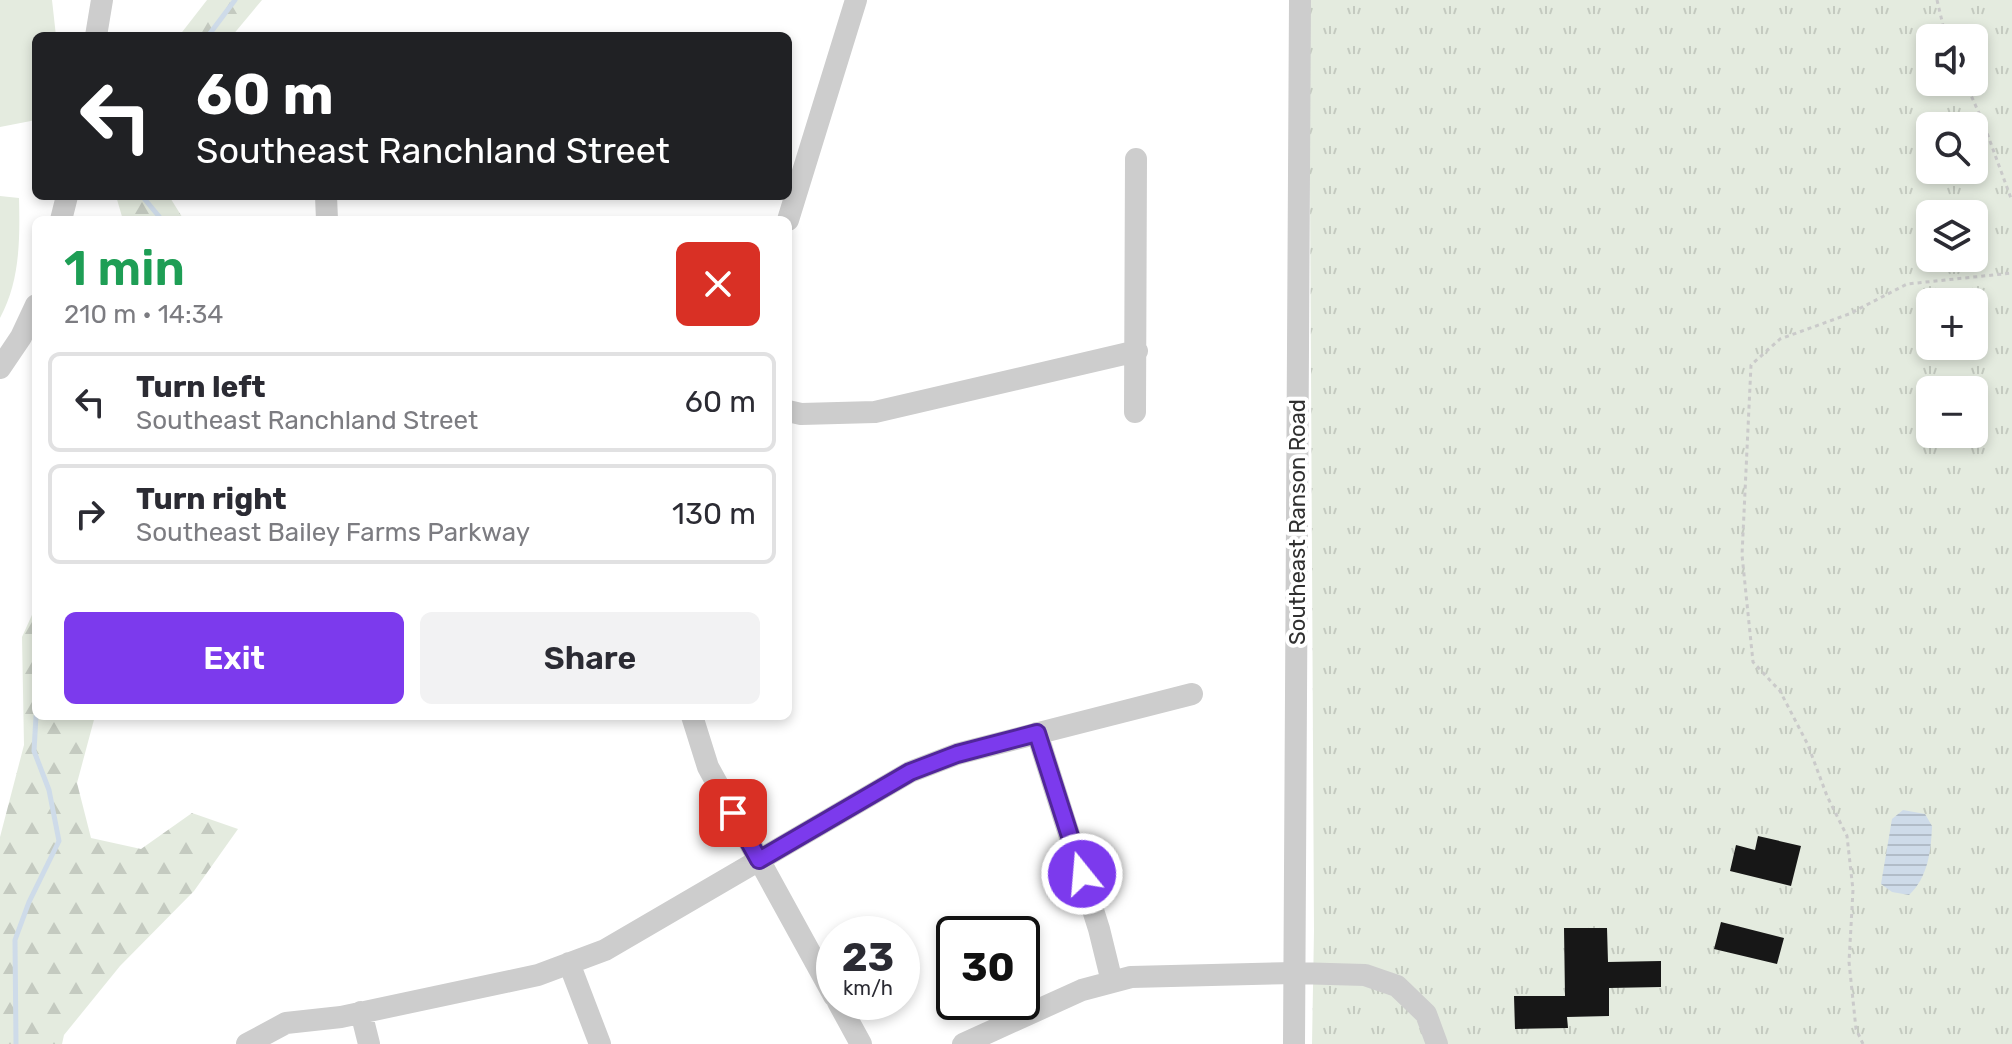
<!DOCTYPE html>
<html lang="en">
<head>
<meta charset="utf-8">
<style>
  body { margin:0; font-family:Rubik,sans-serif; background:#f2f2f3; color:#2b2b33; height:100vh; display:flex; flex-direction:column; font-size:30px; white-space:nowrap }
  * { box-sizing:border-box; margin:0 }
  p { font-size:26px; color:#7c7c81 }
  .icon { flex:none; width:44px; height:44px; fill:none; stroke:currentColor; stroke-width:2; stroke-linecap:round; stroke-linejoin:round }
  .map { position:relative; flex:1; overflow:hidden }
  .details { position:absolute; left:32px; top:216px; width:760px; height:504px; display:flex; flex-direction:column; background:#fff; border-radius:12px; box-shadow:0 4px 12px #0003 }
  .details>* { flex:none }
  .guide { position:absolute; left:32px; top:32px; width:760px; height:168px; border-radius:12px; box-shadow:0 4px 12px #0003; background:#202124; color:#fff; overflow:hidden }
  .controls { position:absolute; left:1916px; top:24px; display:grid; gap:16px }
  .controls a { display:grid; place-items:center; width:72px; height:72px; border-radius:12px; background:#fff; box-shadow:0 4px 12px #0003; font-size:40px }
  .speed { position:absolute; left:816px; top:916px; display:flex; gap:16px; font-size:40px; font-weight:700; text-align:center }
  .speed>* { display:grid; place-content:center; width:104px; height:104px; border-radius:50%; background:#fff; box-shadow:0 4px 12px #0003; line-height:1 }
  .speed small { font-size:20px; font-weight:400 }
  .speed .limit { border:4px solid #111; border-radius:12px; background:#fff; color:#111 }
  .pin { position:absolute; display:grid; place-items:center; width:68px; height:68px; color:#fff; margin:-34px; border-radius:16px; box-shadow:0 4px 12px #0006 }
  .me { position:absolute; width:88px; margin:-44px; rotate:343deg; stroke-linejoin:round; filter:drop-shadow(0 0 6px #0008) }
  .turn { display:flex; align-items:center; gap:28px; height:168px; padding:0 32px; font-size:36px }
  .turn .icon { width:104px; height:104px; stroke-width:2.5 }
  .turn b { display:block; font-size:56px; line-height:68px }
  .round { display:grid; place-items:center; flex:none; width:84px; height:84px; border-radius:12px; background:#f2f2f3 }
  .summary { display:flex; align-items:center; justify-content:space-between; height:136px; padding:0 32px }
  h1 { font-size:48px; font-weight:600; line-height:60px; color:#1e9e55 }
  .button { display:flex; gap:16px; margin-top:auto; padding:16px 32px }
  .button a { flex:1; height:92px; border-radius:12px; background:#7c3aed; color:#fff; font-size:32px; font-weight:600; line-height:92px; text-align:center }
  .button a+a { background:#f2f2f3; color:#2b2b33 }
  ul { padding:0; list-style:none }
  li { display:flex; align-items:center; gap:24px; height:100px; margin:0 16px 12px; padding:0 16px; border:4px solid #e1e1e2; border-radius:12px }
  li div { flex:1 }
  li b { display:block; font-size:30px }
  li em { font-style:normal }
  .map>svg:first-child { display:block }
  .forest { fill:url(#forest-firs) }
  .park { fill:url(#park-tufts); fill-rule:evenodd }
  .pitch { fill:#e4ebdf }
  .water { fill:url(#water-rules) }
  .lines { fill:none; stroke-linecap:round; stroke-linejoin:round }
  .stream { stroke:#cedbe9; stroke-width:5 }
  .building { fill:#171717 }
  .path { stroke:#cacaca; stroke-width:3; stroke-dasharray:4 4; stroke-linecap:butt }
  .minor { stroke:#cdcdcd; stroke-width:22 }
  .route-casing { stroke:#51269a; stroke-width:20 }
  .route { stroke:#7c3aed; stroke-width:14 }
  .labels { text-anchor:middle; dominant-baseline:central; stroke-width:8; stroke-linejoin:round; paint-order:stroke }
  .street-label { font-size:22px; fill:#303030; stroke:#fff }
</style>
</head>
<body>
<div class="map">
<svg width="2012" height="1044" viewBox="0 0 2012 1044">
  <defs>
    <pattern id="forest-firs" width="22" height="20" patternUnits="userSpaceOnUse" patternTransform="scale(2)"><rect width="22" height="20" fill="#e4ebdf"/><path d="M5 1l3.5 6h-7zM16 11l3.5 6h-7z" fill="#c4cac0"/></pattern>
    <pattern id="park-tufts" width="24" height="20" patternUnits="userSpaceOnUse" patternTransform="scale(2)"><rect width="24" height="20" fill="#e4ebdf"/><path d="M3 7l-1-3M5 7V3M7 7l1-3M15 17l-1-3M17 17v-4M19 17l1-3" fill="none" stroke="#c4cac0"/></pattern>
    <pattern id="water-rules" width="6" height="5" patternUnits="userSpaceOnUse" patternTransform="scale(2)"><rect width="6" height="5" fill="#cedbe9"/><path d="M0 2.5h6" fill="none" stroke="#b1bcc8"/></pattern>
  </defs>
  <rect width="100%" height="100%" fill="#fff"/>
  <!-- forest -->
  <path class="forest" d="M 207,0 L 262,0 L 232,36 L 179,36 Z
    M 116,196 L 169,196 L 184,220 L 123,220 Z
    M 36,606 L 36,716 L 95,716 L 77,783 L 91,838 L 141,849 L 192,813 L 238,829 L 194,891 L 120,966 L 64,1035 L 62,1044 L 0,1044 L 0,837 L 24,745 L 22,637 Z"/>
  <!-- park -->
  <path class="park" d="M 1309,0 L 2012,0 L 2012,1044 L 1312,1044 L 1314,931 ZM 1930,38 L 1974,38 L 1974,82 L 1930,82 ZM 1930,126 L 1974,126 L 1974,170 L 1930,170 ZM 1930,214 L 1974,214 L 1974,258 L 1930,258 ZM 1930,302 L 1974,302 L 1974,346 L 1930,346 ZM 1930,390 L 1974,390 L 1974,434 L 1930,434 Z"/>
  <!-- pitch -->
  <path class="pitch" d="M 0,0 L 52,0 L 56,36 L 36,36 L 36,120 L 0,127 Z
    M 0,196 L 19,198 C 20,240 20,281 0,318 Z"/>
  <!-- water -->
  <path class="water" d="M 1903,810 L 1925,814 L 1932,826 C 1931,851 1928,877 1909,895 L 1892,892 L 1881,884 L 1892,819 Z"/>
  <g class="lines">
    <!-- stream -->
    <path class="stream" d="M 208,36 L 235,0
      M 142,196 L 162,220
      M 16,1044 L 15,940 L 29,902 L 59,841 L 49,790 L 34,751 L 36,716"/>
  </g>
  <!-- building -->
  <path class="building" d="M 1758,836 L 1801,846 L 1791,886 L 1730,871 L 1736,845 L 1755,850 Z
    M 1721,922 L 1784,938 L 1777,964 L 1714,949 Z
    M 1564,928 L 1607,928 L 1608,962 L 1661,961 L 1661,987 L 1609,988 L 1609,1016 L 1567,1017 L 1568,1028 L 1515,1029 L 1514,996 L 1565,996 Z"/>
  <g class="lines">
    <!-- path -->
    <path class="path" d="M 1937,0 L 1946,38
      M 1965,82 L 1983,122 L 2012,201
      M 1863,1044 L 1856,1029 L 1849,962 L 1853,890 L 1847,836 L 1827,796 L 1808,745 L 1780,691 L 1753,662 L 1742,555 L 1751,365 L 1780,339 L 1849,314 L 1907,284 L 2012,273"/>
    <!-- minor -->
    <path class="minor" d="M 96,36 L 102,0
      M 326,196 L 327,220
      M 61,220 L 67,196
      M 788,220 L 856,0
      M 0,368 L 21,337 L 36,305
      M 788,411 L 801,414 L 875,412 L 1137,351
      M 1135,412 L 1136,159
      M 692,716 L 708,767 L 834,996
      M 1037,733 L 1099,929 L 1112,982
      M 569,963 L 600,1044
      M 838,1002 L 861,1044
      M 361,1012 L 369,1044
      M 247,1044 L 286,1023 L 341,1017 L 538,975 L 605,950 L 910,772 L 957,754 L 1192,694
      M 963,1044 L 1082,990 L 1131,977 L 1295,973 L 1365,975 L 1397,986 L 1426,1014 L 1437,1044
      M 1294,1044 L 1300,0"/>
  </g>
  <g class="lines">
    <!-- route casing -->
    <g class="route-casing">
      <path id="route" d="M 733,813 L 759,860 L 910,772 L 957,754 L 1037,733 L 1082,874"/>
    </g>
    <!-- route -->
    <use href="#route" class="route"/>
  </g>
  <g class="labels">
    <!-- street labels -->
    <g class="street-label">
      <text transform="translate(1297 522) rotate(-90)">Southeast Ranson Road</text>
    </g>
  </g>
</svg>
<div class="controls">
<a><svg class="icon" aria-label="sound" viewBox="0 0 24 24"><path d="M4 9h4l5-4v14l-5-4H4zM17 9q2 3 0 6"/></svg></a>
<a><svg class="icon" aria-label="search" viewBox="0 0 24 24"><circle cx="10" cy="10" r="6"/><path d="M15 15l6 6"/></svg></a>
<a><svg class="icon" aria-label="layers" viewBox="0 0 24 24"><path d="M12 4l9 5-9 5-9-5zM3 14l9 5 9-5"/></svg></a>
<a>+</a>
<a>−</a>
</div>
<div class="speed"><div>23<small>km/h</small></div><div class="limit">30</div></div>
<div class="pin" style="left:733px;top:813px;background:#d93025"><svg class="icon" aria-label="arrive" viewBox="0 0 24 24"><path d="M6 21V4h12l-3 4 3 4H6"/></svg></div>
<svg class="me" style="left:1082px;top:874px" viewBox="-20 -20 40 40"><circle r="17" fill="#7c3aed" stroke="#fff" stroke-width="3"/><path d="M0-11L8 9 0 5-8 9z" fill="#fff"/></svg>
<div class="guide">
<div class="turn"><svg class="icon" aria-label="left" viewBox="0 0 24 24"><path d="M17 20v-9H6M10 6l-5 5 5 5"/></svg><div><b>60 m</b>Southeast Ranchland Street</div></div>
</div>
<section class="details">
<div class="summary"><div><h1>1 min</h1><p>210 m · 14:34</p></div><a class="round" style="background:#d93025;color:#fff"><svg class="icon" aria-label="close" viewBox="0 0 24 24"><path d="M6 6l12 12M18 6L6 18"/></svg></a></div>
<ul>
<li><svg class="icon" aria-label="left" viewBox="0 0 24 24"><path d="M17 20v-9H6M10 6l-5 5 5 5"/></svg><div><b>Turn left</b><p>Southeast Ranchland Street</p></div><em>60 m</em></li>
<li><svg class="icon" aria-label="right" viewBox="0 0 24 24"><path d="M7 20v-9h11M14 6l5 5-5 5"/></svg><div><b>Turn right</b><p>Southeast Bailey Farms Parkway</p></div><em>130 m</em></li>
</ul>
<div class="button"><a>Exit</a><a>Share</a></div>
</section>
</div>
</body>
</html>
